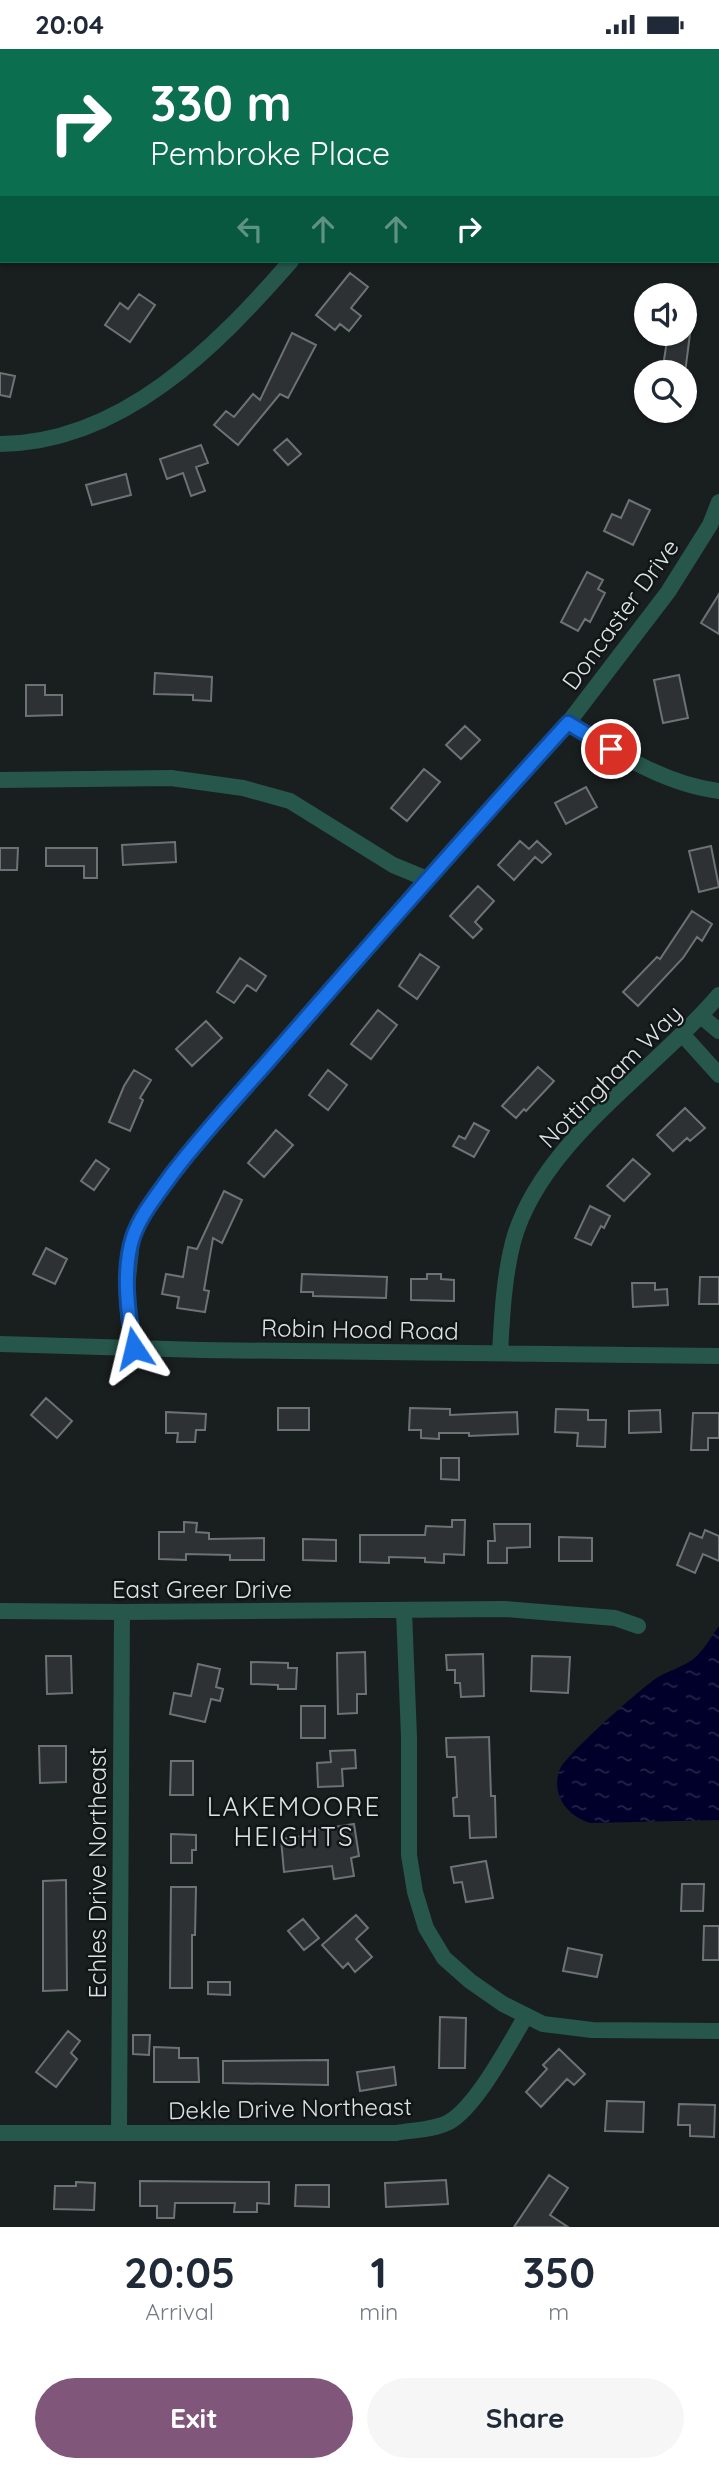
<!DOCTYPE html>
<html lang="en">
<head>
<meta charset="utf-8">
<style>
  body { margin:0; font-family:Quicksand,sans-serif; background:#f6f6f7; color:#1f2937; height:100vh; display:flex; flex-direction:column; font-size:26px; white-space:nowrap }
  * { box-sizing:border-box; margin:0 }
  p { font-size:23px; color:#747a83 }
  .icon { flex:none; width:38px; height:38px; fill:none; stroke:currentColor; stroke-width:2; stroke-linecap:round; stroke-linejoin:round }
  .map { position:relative; height:2178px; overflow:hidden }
  .sheet { display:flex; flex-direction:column; background:#fff; flex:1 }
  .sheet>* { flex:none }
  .hud { position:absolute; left:0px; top:0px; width:719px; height:214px; box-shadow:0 2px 5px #0004; background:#0b6e4f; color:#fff; overflow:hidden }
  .buttons { position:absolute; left:634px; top:234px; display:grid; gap:14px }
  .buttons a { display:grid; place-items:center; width:63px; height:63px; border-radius:50%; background:#fff; box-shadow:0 2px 5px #0004; font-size:35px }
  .pin { position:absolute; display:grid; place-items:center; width:60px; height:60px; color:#fff; margin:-30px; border:4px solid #fff; border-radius:50%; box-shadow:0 2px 7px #0007 }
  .me { position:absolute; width:77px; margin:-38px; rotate:350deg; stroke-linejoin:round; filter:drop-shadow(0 0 5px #0008) }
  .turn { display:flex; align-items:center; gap:24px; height:147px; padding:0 35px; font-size:32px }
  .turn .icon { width:91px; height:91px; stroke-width:2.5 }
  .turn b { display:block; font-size:49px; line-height:60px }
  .lanes { display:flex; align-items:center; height:66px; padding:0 35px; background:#0003; justify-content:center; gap:35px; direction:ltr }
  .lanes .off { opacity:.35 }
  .eta { display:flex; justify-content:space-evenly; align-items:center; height:119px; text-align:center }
  .eta b { font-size:42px; font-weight:700; line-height:49px }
  .button { display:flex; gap:14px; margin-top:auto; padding:14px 35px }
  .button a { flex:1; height:80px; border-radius:42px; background:#80577a; color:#fff; font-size:28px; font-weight:700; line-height:80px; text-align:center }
  .button a+a { background:#f6f6f7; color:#1f2937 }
  .status { display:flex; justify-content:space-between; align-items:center; height:49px; padding:0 35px; background:#fff; direction:ltr }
  .status svg { height:19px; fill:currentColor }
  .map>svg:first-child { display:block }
  .water { fill:url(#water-ripples) }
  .building { fill:#2d3133; stroke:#6d7275; stroke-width:2 }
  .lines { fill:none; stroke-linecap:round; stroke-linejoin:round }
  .minor { stroke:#27564b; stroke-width:16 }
  .route-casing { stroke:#114b97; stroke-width:18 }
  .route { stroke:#1a73e8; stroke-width:12 }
  .labels { text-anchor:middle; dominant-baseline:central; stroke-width:5; stroke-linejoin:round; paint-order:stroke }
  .street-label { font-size:24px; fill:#dfe2e3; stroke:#101516 }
  .neighbourhood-label { font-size:26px; letter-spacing:2px; fill:#dfe2e3; stroke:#101516 }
</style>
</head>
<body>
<div class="status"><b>20:04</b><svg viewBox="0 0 49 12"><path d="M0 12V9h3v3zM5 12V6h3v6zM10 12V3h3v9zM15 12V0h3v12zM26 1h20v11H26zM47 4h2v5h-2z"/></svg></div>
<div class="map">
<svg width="719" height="2178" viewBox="0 0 719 2178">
  <defs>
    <pattern id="water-ripples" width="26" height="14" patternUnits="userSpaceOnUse" patternTransform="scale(1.75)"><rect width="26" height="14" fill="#00002a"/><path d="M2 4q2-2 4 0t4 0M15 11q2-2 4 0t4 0" fill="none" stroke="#252549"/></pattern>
  </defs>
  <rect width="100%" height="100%" fill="#191e1f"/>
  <!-- water -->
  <path class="water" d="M 719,1577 L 719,1771 L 590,1774 C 567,1767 550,1745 560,1720 C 567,1705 641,1639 658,1628 C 669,1622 682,1618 692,1611 C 703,1603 711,1588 719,1577 Z"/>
  <!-- building -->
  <path class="building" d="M 350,224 L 368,238 L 351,259 L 361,267 L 349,282 L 340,275 L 335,281 L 316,266 Z
    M 139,245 L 155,256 L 130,293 L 105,276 L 120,254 L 128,260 Z
    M 292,284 L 316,296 L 288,349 L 280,345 L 238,396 L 214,376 L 226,362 L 234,368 L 253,345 L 260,351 Z
    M 668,285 L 690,285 L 685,324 L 662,324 Z
    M 0,324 L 15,327 L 10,348 L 0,346 Z
    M 287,390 L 301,405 L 288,416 L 274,401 Z
    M 201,396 L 208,414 L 196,418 L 205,442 L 191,447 L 183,424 L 167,430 L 160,410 Z
    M 126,425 L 131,446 L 92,456 L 86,436 Z
    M 629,451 L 650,461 L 633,496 L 604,482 L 612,465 L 621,469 Z
    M 587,523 L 603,531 L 598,540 L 605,544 L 590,573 L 585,570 L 578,582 L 561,573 Z
    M 719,545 L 719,585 L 701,574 Z
    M 155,624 L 212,628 L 211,652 L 193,651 L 193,646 L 154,645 Z
    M 679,626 L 688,669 L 663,674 L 654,631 Z
    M 26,636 L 45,636 L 45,646 L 62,646 L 62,666 L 26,667 Z
    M 465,677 L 480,691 L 461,710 L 446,696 Z
    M 424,720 L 440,733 L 407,772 L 391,759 Z
    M 586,738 L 597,758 L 566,775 L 555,754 Z
    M 520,792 L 529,800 L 537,792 L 551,805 L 542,814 L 535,808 L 514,831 L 498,816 Z
    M 175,793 L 176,813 L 123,816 L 122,796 Z
    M 711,797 L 719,838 L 699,843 L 689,802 Z
    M 0,799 L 18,799 L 17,821 L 0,821 Z
    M 46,799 L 97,799 L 97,829 L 84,829 L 84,817 L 46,817 Z
    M 478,837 L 494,852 L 475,873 L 482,880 L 473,889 L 450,867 Z
    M 692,862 L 712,875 L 702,892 L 697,888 L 683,909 L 638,957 L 623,943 L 657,908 L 660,910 Z
    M 420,905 L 439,918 L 417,950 L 399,937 Z
    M 240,909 L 266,927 L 256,942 L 247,936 L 234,954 L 217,943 Z
    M 378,961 L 397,976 L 371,1010 L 351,995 Z
    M 206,972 L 222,989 L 192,1017 L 176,1000 Z
    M 538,1018 L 554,1032 L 526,1062 L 524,1060 L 516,1069 L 502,1057 Z
    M 134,1021 L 151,1031 L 140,1049 L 143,1051 L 130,1082 L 109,1073 L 124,1037 Z
    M 328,1021 L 347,1036 L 328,1061 L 309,1046 Z
    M 685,1059 L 705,1079 L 690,1092 L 687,1089 L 673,1102 L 657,1086 Z
    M 474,1074 L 489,1082 L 474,1108 L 453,1097 L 459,1087 L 465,1090 Z
    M 276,1081 L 293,1096 L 264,1128 L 248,1114 Z
    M 633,1110 L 650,1125 L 624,1152 L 607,1137 Z
    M 96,1111 L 109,1120 L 94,1141 L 81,1132 Z
    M 224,1142 L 242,1151 L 222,1194 L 213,1189 L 204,1241 L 209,1242 L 205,1263 L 177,1259 L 179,1248 L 162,1245 L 166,1225 L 183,1228 L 188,1198 L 197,1200 Z
    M 590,1157 L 610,1167 L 604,1179 L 601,1177 L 591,1196 L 575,1189 Z
    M 46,1199 L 67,1210 L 55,1235 L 33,1225 Z
    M 302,1225 L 387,1228 L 386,1249 L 313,1247 L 313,1243 L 301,1243 Z
    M 427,1225 L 441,1225 L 441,1230 L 454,1231 L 454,1252 L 411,1251 L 411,1230 L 427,1230 Z
    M 700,1228 L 719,1228 L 719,1255 L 699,1255 Z
    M 632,1234 L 655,1234 L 655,1241 L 667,1240 L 668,1256 L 633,1258 Z
    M 46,1349 L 72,1372 L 57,1389 L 31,1366 Z
    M 278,1359 L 309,1359 L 309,1381 L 278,1381 Z
    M 410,1359 L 450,1360 L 450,1366 L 517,1363 L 518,1385 L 469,1387 L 469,1384 L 439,1384 L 439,1390 L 421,1389 L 421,1381 L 409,1381 Z
    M 556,1360 L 588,1361 L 588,1371 L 606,1371 L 605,1398 L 577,1397 L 578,1384 L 555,1383 Z
    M 660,1361 L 661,1383 L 629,1384 L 629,1362 Z
    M 166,1363 L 206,1365 L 205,1381 L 196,1381 L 195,1393 L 177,1393 L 178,1384 L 166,1384 Z
    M 693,1364 L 719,1364 L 719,1389 L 708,1389 L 708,1401 L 691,1401 Z
    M 441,1409 L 459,1409 L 459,1431 L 441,1430 Z
    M 452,1471 L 465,1471 L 464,1506 L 444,1505 L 444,1514 L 425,1513 L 425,1509 L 389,1508 L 389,1514 L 360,1513 L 360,1486 L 425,1486 L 426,1477 L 452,1478 Z
    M 184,1473 L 197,1474 L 196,1483 L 209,1484 L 209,1490 L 264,1489 L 264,1511 L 230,1511 L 230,1506 L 186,1505 L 186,1511 L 159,1510 L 159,1483 L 184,1483 Z
    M 494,1475 L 530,1475 L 530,1498 L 507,1499 L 507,1514 L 488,1514 L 488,1492 L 495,1492 Z
    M 705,1481 L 719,1487 L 719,1512 L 703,1505 L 695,1524 L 677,1516 L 690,1484 L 702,1489 Z
    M 559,1488 L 592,1489 L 592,1512 L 559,1512 Z
    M 303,1490 L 336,1491 L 336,1512 L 303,1511 Z
    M 365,1603 L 366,1645 L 357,1645 L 357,1664 L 338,1665 L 337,1604 Z
    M 483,1605 L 484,1647 L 461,1648 L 460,1634 L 455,1634 L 455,1621 L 447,1621 L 446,1606 Z
    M 46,1607 L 71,1607 L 72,1644 L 47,1645 Z
    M 532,1607 L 570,1608 L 568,1644 L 531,1642 Z
    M 251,1613 L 288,1614 L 288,1619 L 297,1619 L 296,1640 L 278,1640 L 278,1636 L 251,1635 Z
    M 198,1615 L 220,1620 L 216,1638 L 223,1640 L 220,1652 L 211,1650 L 205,1673 L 170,1665 L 174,1644 L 191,1647 Z
    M 301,1657 L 325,1657 L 325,1689 L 301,1689 Z
    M 489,1688 L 491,1747 L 495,1747 L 496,1788 L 470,1789 L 469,1767 L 454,1767 L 453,1749 L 457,1748 L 455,1708 L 447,1708 L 446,1689 Z
    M 39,1697 L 66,1697 L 66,1733 L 40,1734 Z
    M 355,1701 L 356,1719 L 342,1720 L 343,1737 L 318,1738 L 317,1714 L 331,1713 L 330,1702 Z
    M 171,1712 L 193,1712 L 193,1746 L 170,1746 Z
    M 354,1775 L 359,1807 L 351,1809 L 354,1827 L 334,1830 L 332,1817 L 284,1823 L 281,1790 L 310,1786 L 309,1782 Z
    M 171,1785 L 196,1786 L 196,1801 L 192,1801 L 192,1814 L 171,1814 Z
    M 486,1812 L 493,1849 L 466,1853 L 462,1833 L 454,1834 L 451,1818 Z
    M 66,1831 L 67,1941 L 43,1942 L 43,1832 Z
    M 682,1835 L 704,1835 L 703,1862 L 681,1862 Z
    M 171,1838 L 196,1838 L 195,1886 L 192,1886 L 192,1939 L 170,1939 Z
    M 356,1866 L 368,1879 L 356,1890 L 372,1908 L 355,1923 L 348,1914 L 343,1919 L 322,1896 Z
    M 303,1870 L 319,1889 L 304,1901 L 288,1882 Z
    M 704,1877 L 719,1877 L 719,1911 L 703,1911 Z
    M 568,1899 L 602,1906 L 597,1928 L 563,1922 Z
    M 208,1933 L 230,1933 L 230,1946 L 208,1945 Z
    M 440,1968 L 466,1969 L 465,2019 L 439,2019 Z
    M 68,1982 L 80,1992 L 71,2004 L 77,2010 L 56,2038 L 36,2023 Z
    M 133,1986 L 150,1986 L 149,2006 L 133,2005 Z
    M 154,1998 L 179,1999 L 179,2009 L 198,2009 L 199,2033 L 154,2033 Z
    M 559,2000 L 585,2025 L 574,2036 L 567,2030 L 541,2058 L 526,2043 L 547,2020 L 543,2016 Z
    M 328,2011 L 328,2036 L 223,2034 L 223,2012 Z
    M 394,2018 L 396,2036 L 360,2042 L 357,2023 Z
    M 607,2052 L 644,2053 L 643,2083 L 605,2082 Z
    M 679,2055 L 715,2056 L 714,2088 L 690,2087 L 690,2076 L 678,2076 Z
    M 549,2126 L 568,2139 L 550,2166 L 568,2178 L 514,2178 Z
    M 446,2131 L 448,2155 L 386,2158 L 385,2134 Z
    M 140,2132 L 269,2133 L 269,2155 L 257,2154 L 257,2163 L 234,2163 L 235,2154 L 175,2154 L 174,2169 L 157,2169 L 157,2157 L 140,2157 Z
    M 76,2133 L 95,2134 L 94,2161 L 54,2160 L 55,2137 L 76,2137 Z
    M 296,2136 L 329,2136 L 329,2158 L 295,2157 Z"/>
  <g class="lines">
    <!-- minor -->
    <path class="minor" d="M 424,2 L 425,0
      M 0,395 C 122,394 216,298 291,212
      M 568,674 C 616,703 663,735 719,742
      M 0,731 L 171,729 L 243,739 L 290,752 L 393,816 L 427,830
      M 701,967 L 719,982
      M 683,986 L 719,1026
      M 0,1295 L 202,1301 L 719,1307
      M 134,1299 L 128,1266 L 127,1239 L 132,1191 L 140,1172 L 154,1150 L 193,1099 L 427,830 L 568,674 L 668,543 L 710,476 L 719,453
      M 500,1304 C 502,1267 504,1228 513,1193 C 540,1093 655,1022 719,946
      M 0,1562 L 122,1563 L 505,1560 L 615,1569 L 638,1577
      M 404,1562 L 409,1688 L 409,1806 L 415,1843 L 426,1879 L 444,1909 L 470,1932 L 503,1955 L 543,1975 L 592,1981 L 719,1982
      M 0,2084 L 396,2084 C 413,2081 434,2081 449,2073 C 477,2057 509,1995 526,1967
      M 119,2084 L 122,1563"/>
  </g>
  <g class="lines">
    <!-- route casing -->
    <g class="route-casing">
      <path id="route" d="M 134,1299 C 128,1265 122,1222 133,1188 C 141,1165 158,1145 172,1125 C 201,1087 233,1052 265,1016 C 365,901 466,786 568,674 L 611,700"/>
    </g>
    <!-- route -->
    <use href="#route" class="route"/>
  </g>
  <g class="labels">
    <!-- street labels -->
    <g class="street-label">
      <text transform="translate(620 565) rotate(-54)">Doncaster Drive</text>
      <text transform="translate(610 1027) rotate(-45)">Nottingham Way</text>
      <text transform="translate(360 1280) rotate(1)">Robin Hood Road</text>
      <text x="202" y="1540">East Greer Drive</text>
      <text transform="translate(97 1824) rotate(-90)">Echles Drive Northeast</text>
      <text transform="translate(290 2059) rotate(-1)">Dekle Drive Northeast</text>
    </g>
    <!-- neighbourhood labels -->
    <g class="neighbourhood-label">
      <text x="294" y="1757">LAKEMOORE<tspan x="294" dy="30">HEIGHTS</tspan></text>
    </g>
  </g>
</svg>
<div class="buttons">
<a><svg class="icon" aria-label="sound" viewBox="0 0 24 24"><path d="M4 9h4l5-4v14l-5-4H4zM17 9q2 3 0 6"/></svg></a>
<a><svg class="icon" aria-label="search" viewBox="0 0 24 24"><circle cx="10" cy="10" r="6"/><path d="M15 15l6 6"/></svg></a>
</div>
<div class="pin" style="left:611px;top:700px;background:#d93025"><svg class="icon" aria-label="arrive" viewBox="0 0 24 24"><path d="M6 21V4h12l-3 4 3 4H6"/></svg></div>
<svg class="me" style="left:134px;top:1299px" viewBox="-20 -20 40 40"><path d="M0-17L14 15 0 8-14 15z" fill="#1a73e8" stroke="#fff" stroke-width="4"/></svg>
<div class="hud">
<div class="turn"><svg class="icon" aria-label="right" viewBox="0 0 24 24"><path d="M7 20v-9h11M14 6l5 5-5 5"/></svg><div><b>330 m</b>Pembroke Place</div></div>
<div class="lanes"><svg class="icon off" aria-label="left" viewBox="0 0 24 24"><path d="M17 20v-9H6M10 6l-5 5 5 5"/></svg><svg class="icon off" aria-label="ahead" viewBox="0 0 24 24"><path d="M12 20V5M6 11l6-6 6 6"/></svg><svg class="icon off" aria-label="ahead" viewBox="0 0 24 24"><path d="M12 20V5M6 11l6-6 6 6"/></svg><svg class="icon" aria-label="right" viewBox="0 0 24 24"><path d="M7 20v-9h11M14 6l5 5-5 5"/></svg></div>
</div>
</div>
<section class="sheet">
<div class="eta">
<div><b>20:05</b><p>Arrival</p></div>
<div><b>1</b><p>min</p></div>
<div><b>350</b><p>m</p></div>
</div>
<div class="button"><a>Exit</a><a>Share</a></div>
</section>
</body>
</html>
